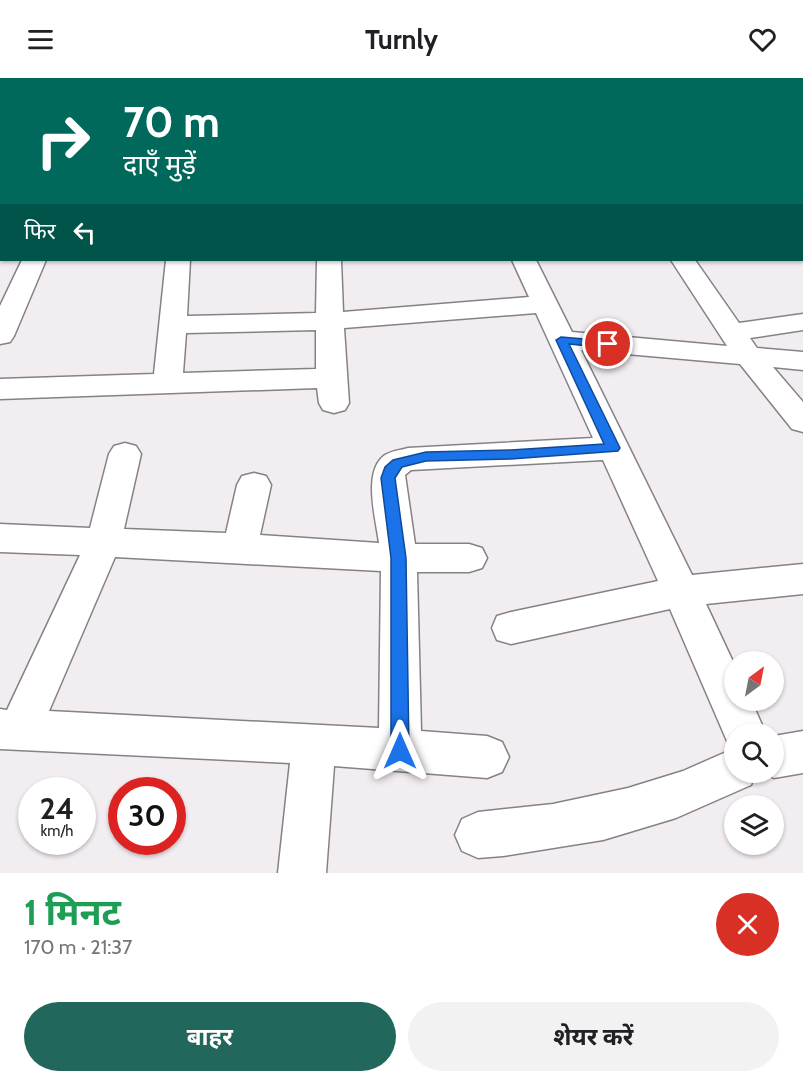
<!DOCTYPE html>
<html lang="hi">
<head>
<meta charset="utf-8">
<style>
  body { margin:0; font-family:Cabin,"Noto Sans Devanagari",sans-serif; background:#f2f2f2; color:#202124; height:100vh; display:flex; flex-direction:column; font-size:22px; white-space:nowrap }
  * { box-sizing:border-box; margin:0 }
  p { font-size:20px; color:#757577 }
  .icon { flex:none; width:33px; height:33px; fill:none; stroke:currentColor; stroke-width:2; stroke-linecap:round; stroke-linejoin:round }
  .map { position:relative; height:795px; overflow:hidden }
  .sheet { display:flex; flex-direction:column; background:#fff; flex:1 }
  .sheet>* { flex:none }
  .guide { position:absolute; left:0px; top:0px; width:804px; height:183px; box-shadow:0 2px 4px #0004; background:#00695c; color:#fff; overflow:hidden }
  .needle { width:39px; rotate:32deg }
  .buttons { position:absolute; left:724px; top:573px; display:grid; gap:12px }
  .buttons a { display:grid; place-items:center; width:60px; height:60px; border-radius:50%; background:#fff; box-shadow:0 2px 4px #0004; font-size:30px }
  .speed { position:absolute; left:18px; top:699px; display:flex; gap:12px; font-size:30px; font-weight:700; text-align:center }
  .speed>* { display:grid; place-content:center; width:78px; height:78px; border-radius:50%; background:#fff; box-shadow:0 2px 4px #0004; line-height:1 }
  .speed small { font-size:15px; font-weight:400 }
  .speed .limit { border:9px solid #d22; background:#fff; color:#111 }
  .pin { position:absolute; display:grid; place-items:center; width:51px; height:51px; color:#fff; margin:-26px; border:3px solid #fff; border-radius:50%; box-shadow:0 2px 6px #0007 }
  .me { position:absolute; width:66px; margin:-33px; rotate:0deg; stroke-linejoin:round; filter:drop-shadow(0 0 4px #0008) }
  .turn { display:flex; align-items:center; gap:21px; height:126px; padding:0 24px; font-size:27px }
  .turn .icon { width:78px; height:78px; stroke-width:2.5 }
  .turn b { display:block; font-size:42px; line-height:51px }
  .then { display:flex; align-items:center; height:57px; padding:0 24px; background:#0003; gap:12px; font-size:22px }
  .round { display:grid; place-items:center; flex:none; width:63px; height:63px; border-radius:32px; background:#f2f2f2 }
  .head { display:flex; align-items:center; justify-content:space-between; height:102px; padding:0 24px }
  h1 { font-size:36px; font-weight:700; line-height:45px; color:#1e9e55 }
  .button { display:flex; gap:12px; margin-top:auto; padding:12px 24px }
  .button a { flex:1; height:69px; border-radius:36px; background:#21675b; color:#fff; font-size:24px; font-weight:700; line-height:69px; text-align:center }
  .button a+a { background:#f2f2f2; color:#202124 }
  header { display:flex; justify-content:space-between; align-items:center; height:78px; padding:0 24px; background:#fff; font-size:27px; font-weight:700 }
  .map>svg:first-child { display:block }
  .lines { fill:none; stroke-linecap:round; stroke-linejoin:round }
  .minor-casing { stroke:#858185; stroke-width:3 }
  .minor { fill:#fff; fill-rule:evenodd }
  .route { fill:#1a73e8; stroke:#114b97; stroke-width:1.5 }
</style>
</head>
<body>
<header><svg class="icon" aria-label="menu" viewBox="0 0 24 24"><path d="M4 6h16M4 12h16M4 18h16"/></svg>Turnly<svg class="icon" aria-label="heart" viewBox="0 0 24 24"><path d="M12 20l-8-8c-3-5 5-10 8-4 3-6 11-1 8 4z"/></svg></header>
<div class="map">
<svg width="803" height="795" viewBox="0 0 803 795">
  <rect width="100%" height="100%" fill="#f2edf1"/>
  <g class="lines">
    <!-- minor casing -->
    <g class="minor-casing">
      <path id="minor" d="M 142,0 L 160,0 L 161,2 L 143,2 Z
        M 233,0 L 251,0 L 251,2 L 233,2 Z
        M 392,0 L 410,0 L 410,2 L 392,2 Z
        M 567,0 L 585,0 L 586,2 L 568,2 Z
        M 681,0 L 703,0 L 680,2 Z
        M 739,0 L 760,0 L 761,2 L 740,2 Z
        M 788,0 L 803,0 L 803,6 L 802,2 L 787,2 Z
        M 2,30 L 2,42 L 0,43 L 0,31 Z
        M 802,54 L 803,54 L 803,67 L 802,67 Z
        M 802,87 L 803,87 L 803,99 L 802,99 Z
        M 0,116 L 2,116 L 2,130 L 0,130 Z
        M 802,150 L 803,150 L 803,164 L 802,164 Z
        M 22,182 L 46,182 L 14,258 L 10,264 L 0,266 L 0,228 Z
        M 166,182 L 190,182 L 187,238 L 316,235 L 317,182 L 341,182 L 343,234 L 529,219 L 512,182 L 536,182 L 572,254 L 727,268 L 671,182 L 695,182 L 739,245 L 803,236 L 803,252 L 750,260 L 757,270 L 803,274 L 803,292 L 773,289 L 803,324 L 803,354 L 792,351 L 740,286 L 581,272 L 692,497 L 803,486 L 803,516 L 706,526 L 735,588 L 735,622 L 751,622 L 766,656 L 735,656 L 735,694 L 756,694 L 751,707 L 676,740 L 603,762 L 503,778 L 478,780 L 462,773 L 455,757 L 462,741 L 478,734 L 553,726 L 628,710 L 683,693 L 733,671 L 730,670 L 670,531 L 511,566 L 497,562 L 492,550 L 497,538 L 511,534 L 658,503 L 603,382 L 411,392 L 405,397 L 415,466 L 469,466 L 482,470 L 487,480 L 482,490 L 469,494 L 417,494 L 421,653 L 487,658 L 502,664 L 509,679 L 502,694 L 487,700 L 334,688 L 326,795 L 278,795 L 290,685 L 0,671 L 0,631 L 7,632 L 80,477 L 0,474 L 0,446 L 90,450 L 109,376 L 114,368 L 125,365 L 136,368 L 141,376 L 124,451 L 226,455 L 237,407 L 242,398 L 254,395 L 266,398 L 271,407 L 260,457 L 379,465 C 376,441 362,393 385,377 C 391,373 401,372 408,370 L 593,360 L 536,235 L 344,250 L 349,325 L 345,332 L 334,335 L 323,332 L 319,325 L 317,310 L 0,321 L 0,301 L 154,296 ZM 316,252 L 316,291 L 183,295 L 186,255 ZM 115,479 L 381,493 L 379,650 L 49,633 Z
        M 803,653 L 803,695 L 774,700 L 761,694 L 774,694 L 774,658 Z"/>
    </g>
    <!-- minor -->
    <use href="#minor" class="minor"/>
  </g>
  <!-- route -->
  <path class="route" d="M 561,259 L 608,263 L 614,266 L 608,270 L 569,266 L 620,370 L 618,373 L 511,381 L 426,383 L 402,389 L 395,400 L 406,480 L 409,673 L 406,679 L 400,682 L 394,679 L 391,673 L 391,480 L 381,400 L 385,389 L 393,382 L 426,374 L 511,372 L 604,366 L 556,262 Z"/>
</svg>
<div class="buttons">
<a><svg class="needle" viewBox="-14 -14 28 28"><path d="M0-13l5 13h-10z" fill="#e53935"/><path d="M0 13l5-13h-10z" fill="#757577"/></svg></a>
<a><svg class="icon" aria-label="search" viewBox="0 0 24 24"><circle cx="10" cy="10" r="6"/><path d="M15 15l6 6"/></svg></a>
<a><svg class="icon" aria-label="layers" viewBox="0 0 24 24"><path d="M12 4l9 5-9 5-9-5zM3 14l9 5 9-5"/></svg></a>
</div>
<div class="speed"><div>24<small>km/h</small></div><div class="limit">30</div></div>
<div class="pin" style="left:608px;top:266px;background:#d93025"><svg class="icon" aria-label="arrive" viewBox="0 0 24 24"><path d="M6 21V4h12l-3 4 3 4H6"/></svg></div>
<svg class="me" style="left:400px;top:673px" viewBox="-20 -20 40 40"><path d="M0-17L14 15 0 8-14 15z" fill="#1a73e8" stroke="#fff" stroke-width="4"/></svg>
<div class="guide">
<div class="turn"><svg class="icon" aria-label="right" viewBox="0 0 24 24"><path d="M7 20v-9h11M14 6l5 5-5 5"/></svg><div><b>70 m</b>दाएँ मुड़ें</div></div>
<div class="then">फिर<svg class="icon" aria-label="left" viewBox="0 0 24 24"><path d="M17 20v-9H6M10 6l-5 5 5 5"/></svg></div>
</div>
</div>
<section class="sheet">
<div class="head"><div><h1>1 मिनट</h1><p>170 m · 21:37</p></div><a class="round" style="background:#d93025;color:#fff"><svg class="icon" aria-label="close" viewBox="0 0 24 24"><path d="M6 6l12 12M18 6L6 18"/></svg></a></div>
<div class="button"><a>बाहर</a><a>शेयर करें</a></div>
</section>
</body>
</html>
